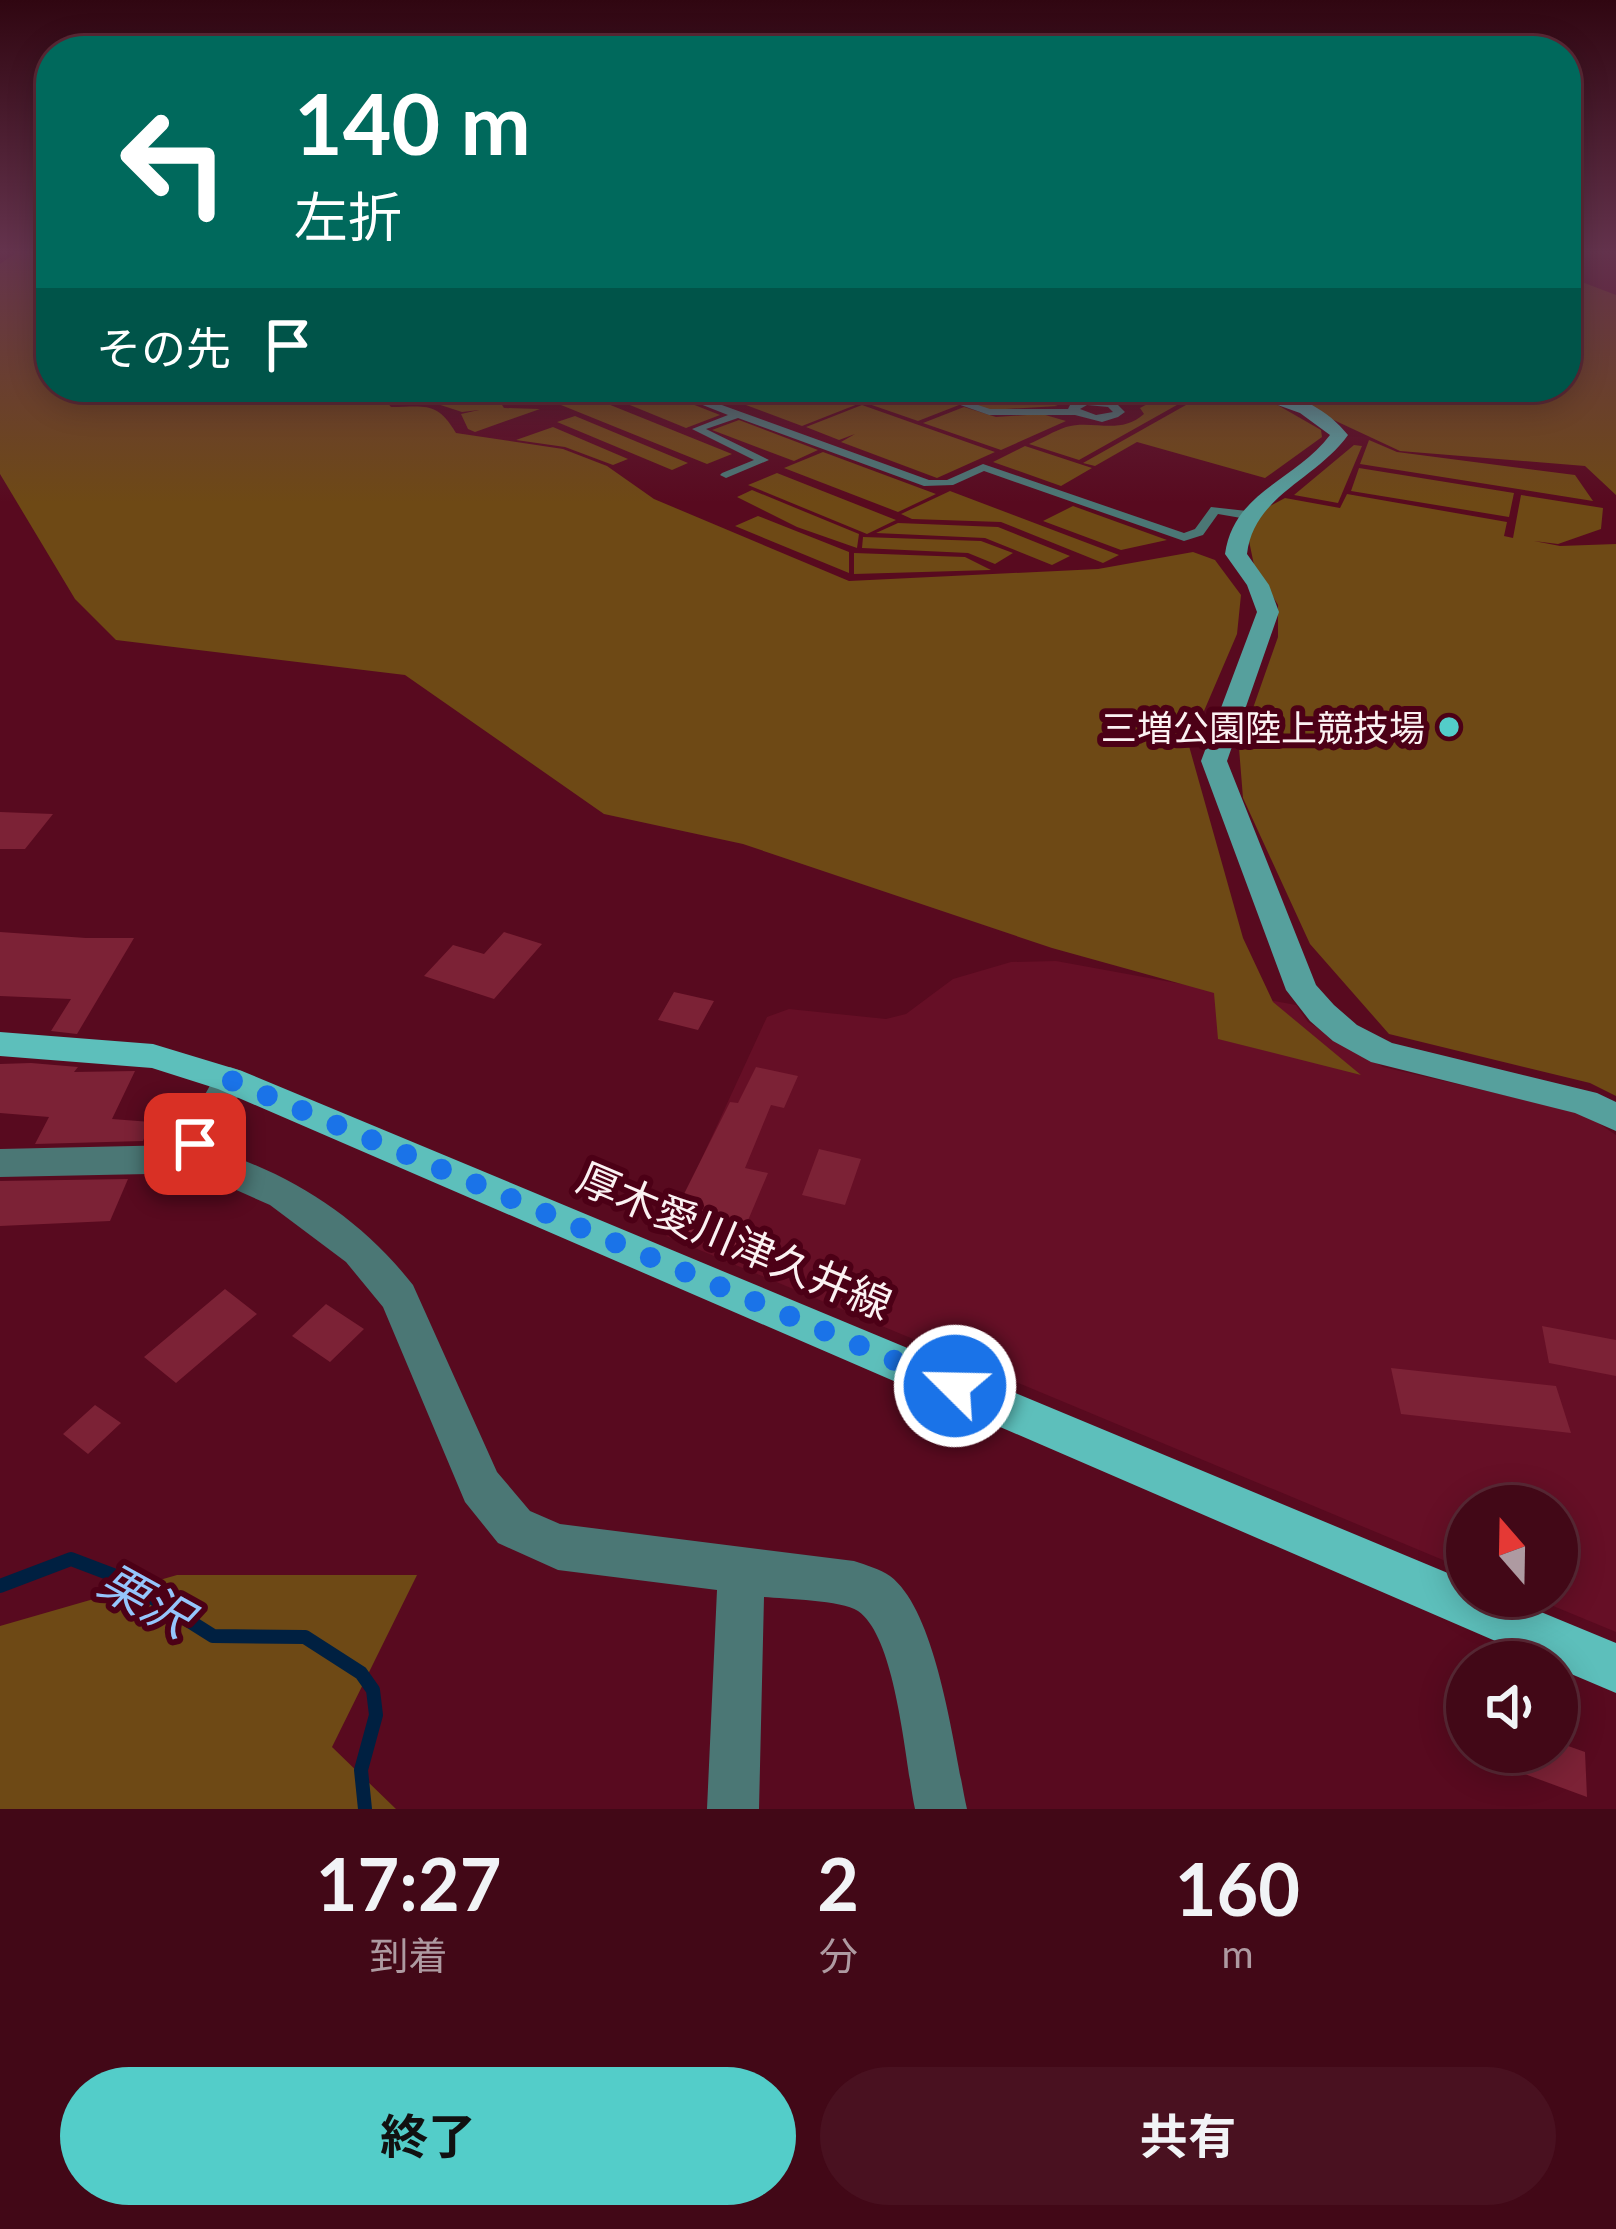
<!DOCTYPE html>
<html lang="ja">
<head>
<meta charset="utf-8">
<style>
  body { margin:0; font-family:Lato,"Noto Sans JP",sans-serif; background:#491120; color:#f1f3f6; height:100vh; display:flex; flex-direction:column; font-size:45px; white-space:nowrap }
  * { box-sizing:border-box; margin:0 }
  p { font-size:39px; color:#ae9aa1 }
  .icon { flex:none; width:66px; height:66px; fill:none; stroke:currentColor; stroke-width:2; stroke-linecap:round; stroke-linejoin:round }
  .map { position:relative; height:1809px; overflow:hidden }
  .details { display:flex; flex-direction:column; background:#420817; flex:1 }
  .details>* { flex:none }
  .hud { position:absolute; left:36px; top:36px; width:1545px; height:366px; border-radius:48px; box-shadow:0 6px 30px #0003,0 0 0 3px #5a2936; background:#00695c; color:#fff; overflow:hidden }
  .needle { width:78px; rotate:340deg }
  .controls { position:absolute; left:1446px; top:1485px; display:grid; gap:24px }
  .controls a { display:grid; place-items:center; width:132px; height:132px; border-radius:50%; background:#420817; box-shadow:0 6px 30px #0003,0 0 0 3px #5a2936; font-size:60px }
  .pin { position:absolute; display:grid; place-items:center; width:102px; height:102px; color:#fff; margin:-51px; border-radius:24px; box-shadow:0 6px 18px #0006 }
  .me { position:absolute; width:132px; margin:-66px; rotate:293deg; stroke-linejoin:round; filter:drop-shadow(0 0 9px #0008) }
  .turn { display:flex; align-items:center; gap:42px; height:252px; padding:0 60px; font-size:54px }
  .turn .icon { width:156px; height:156px; stroke-width:2.5 }
  .turn b { display:block; font-size:84px; line-height:102px }
  .then { display:flex; align-items:center; height:114px; padding:0 60px; background:#0003; gap:24px; font-size:45px }
  .eta { display:flex; justify-content:space-evenly; align-items:center; height:204px; text-align:center }
  .eta b { font-size:72px; font-weight:700; line-height:84px }
  .button { display:flex; gap:24px; margin-top:auto; padding:24px 60px }
  .button a { flex:1; height:138px; border-radius:72px; background:#53cdc9; color:#111; font-size:48px; font-weight:700; line-height:138px; text-align:center }
  .button a+a { background:#491120; color:#f1f3f6 }
  .map>svg:first-child { display:block }
  .built { fill:#660f26 }
  .green { fill:#6e4915 }
  .lines { fill:none; stroke-linecap:round; stroke-linejoin:round }
  .stream { stroke:#002041; stroke-width:14 }
  .building { fill:#7c2236 }
  .lane { fill:#4b7775; fill-rule:evenodd }
  .street { fill:#4b7775; fill-rule:evenodd }
  .secondary { fill:#56a09d; fill-rule:evenodd }
  .primary { fill:#5dbfbb; fill-rule:evenodd }
  .route { stroke:#1a73e8; stroke-width:21; stroke-dasharray:0 37.8 }
  .poi-dot { fill:#53cdc9; stroke:#4c0016; stroke-width:4.5 }
  .labels { text-anchor:middle; dominant-baseline:central; stroke-width:12; stroke-linejoin:round; paint-order:stroke }
  .poi-label { font-size:36px; fill:#fbf1f2; stroke:#4c0016; text-anchor:end }
  .near-street-label { font-size:42px; fill:#fbf1f2; stroke:#4c0016 }
  .near-water-label { font-size:48px; font-style:italic; fill:#95c5fc; stroke:#4c0016 }
</style>
</head>
<body>
<div class="map">
<svg width="1616" height="1809" viewBox="0 0 1616 1809">
  <rect width="100%" height="100%" fill="#580a1f"/>
  <!-- built -->
  <path class="built" d="M 1056,961 L 1296,1005 L 1308,1022 L 1383,1067 L 1583,1113 L 1616,1135 L 1616,1632 L 1529,1596 L 1557,1596 L 1557,1506 L 1467,1506 L 1467,1570 L 666,1236 L 767,1017 L 789,1009 L 886,1019 L 906,1014 L 953,979 L 1011,962 Z"/>
  <!-- green -->
  <path class="green" d="M 20,250 L 51,250 L 51,387 L 374,387 L 391,407 C 426,407 437,401 456,433 L 563,449 L 607,466 L 654,499 L 849,581 L 1098,569 L 1193,552 L 1215,560 L 1241,595 L 1237,634 L 1189,746 L 1243,938 L 1273,1002 L 1361,1075 L 1218,1039 L 1214,993 L 1052,948 L 743,844 L 604,814 L 405,675 L 116,640 L 75,599 L 0,474 L 0,264 Z
    M 1566,276 L 1616,295 L 1616,495 L 1585,466 L 1400,451 L 1263,387 L 1566,387 Z
    M 416,387 L 460,387 L 464,393 L 433,399 L 493,391 L 504,408 L 540,409 L 475,432 L 468,429 L 461,414 L 479,410 L 462,412 L 422,399 Z
    M 572,387 L 651,387 L 635,391 L 654,389 L 720,415 L 686,428 L 603,394 L 580,398 Z
    M 698,387 L 812,387 L 858,404 L 802,426 Z
    M 858,387 L 905,387 L 959,405 L 918,421 L 840,394 Z
    M 921,387 L 1000,387 L 1058,406 L 989,410 Z
    M 1200,392 L 1079,460 L 1029,444 C 1041,439 1054,431 1066,427 C 1093,419 1119,436 1144,414 L 1140,408 L 1166,394 Z
    M 1209,392 L 1274,403 L 1321,430 L 1322,437 L 1265,478 L 1137,442 L 1095,466 L 1083,463 Z
    M 598,400 L 732,454 L 707,464 L 561,405 Z
    M 862,405 L 995,452 L 937,478 L 841,442 L 855,434 L 839,440 L 806,427 Z
    M 964,407 L 996,417 L 1042,414 L 1066,421 L 1001,450 L 923,423 Z
    M 575,416 L 688,463 L 672,470 L 557,422 Z
    M 739,420 L 818,450 L 794,461 L 712,430 Z
    M 553,427 L 628,459 L 613,465 L 565,447 L 516,440 Z
    M 1369,440 L 1397,452 L 1575,475 L 1593,501 L 1360,464 Z
    M 1354,445 L 1362,446 L 1338,503 L 1294,495 Z
    M 1025,446 L 1092,468 L 1061,486 L 993,462 Z
    M 823,452 L 936,494 L 898,512 L 784,468 Z
    M 1359,468 L 1514,493 L 1509,517 L 1351,491 Z
    M 777,473 L 896,520 L 867,534 L 748,485 Z
    M 752,490 L 859,534 L 857,548 L 797,527 L 737,497 Z
    M 950,491 L 1119,555 L 1103,563 L 1001,522 L 912,519 L 901,514 Z
    M 1347,494 L 1507,522 L 1504,536 L 1513,538 L 1521,495 L 1603,508 L 1601,529 L 1558,544 L 1534,541 L 1560,546 L 1616,544 L 1616,1096 L 1590,1083 L 1389,1034 L 1310,944 L 1243,798 L 1239,748 L 1278,637 L 1278,605 L 1254,565 L 1248,536 L 1259,512 L 1285,498 L 1340,508 Z
    M 1073,506 L 1167,540 L 1121,550 L 1043,521 Z
    M 758,516 L 849,552 L 849,573 L 735,526 Z
    M 898,523 L 998,527 L 1070,556 L 1052,565 L 985,538 L 876,533 Z
    M 863,537 L 981,541 L 1013,553 L 995,564 L 968,553 L 862,548 Z
    M 854,553 L 965,557 L 991,570 L 854,574 Z
    M 177,1575 L 417,1575 L 332,1747 L 396,1809 L 0,1809 L 0,1626 Z"/>
  <g class="lines">
    <!-- stream -->
    <path class="stream" d="M 0,1586 L 71,1559 L 121,1578 L 213,1636 L 305,1637 L 361,1673 L 373,1690 L 376,1715 L 361,1770 L 365,1809"/>
  </g>
  <!-- building -->
  <path class="building" d="M 0,812 L 53,814 L 25,849 L 0,849 Z
    M 0,932 L 86,938 L 134,938 L 77,1034 L 51,1031 L 71,999 L 0,996 Z
    M 504,932 L 542,944 L 494,999 L 424,976 L 453,945 L 484,954 Z
    M 674,992 L 714,1001 L 698,1030 L 658,1020 Z
    M 31,1063 L 78,1067 L 74,1072 L 135,1071 L 112,1119 L 151,1122 L 143,1141 L 35,1144 L 49,1117 L 0,1113 L 0,1064 Z
    M 756,1067 L 798,1076 L 784,1108 L 771,1105 L 745,1168 L 768,1173 L 735,1251 L 665,1232 L 730,1102 L 738,1103 Z
    M 819,1149 L 861,1159 L 845,1205 L 802,1195 Z
    M 128,1179 L 110,1221 L 0,1226 L 0,1181 Z
    M 225,1289 L 257,1314 L 176,1383 L 144,1357 Z
    M 326,1304 L 364,1329 L 330,1362 L 292,1336 Z
    M 1542,1326 L 1616,1340 L 1616,1376 L 1549,1363 Z
    M 1391,1368 L 1556,1386 L 1571,1433 L 1401,1414 Z
    M 95,1405 L 121,1423 L 88,1454 L 63,1434 Z
    M 1557,1742 L 1585,1752 L 1587,1797 L 1473,1755 L 1557,1752 Z"/>
  <g class="lines">
    <!-- lane -->
    <path class="lane" d="M 657,387 L 672,387 L 929,480 L 947,480 L 983,464 L 1184,533 L 1195,529 L 1211,507 L 1247,511 L 1253,515 L 1247,519 L 1218,514 L 1203,535 L 1184,541 L 984,471 L 953,485 L 924,486 L 738,418 L 706,429 L 769,460 L 726,478 L 720,475 L 722,473 L 754,460 L 692,429 L 728,415 Z
      M 909,387 L 924,387 L 990,409 L 1068,409 L 1070,405 L 1020,387 L 1035,387 L 1079,401 L 1110,401 L 1154,387 L 1203,387 L 1198,390 L 1155,393 L 1118,405 L 1125,412 L 1118,417 L 1102,422 L 1075,415 L 989,415 ZM 1087,405 L 1108,407 L 1113,412 L 1096,415 L 1080,409 Z"/>
    <!-- street -->
    <path class="street" d="M 230,1067 L 242,1071 L 247,1080 L 213,1144 L 214,1150 C 294,1175 361,1219 413,1285 L 497,1472 L 530,1511 L 560,1524 L 854,1561 C 866,1565 880,1569 890,1576 C 938,1612 954,1751 967,1809 L 915,1809 C 905,1763 897,1638 858,1611 C 841,1600 786,1599 764,1597 L 759,1809 L 707,1809 L 717,1590 L 558,1570 L 498,1543 L 465,1502 L 383,1307 L 346,1262 L 270,1205 L 198,1173 L 0,1177 L 0,1149 L 177,1145 L 218,1071 Z"/>
    <!-- secondary -->
    <path class="secondary" d="M 1190,387 L 1208,387 L 1200,392 Z
      M 1227,387 C 1272,387 1318,397 1348,435 C 1316,480 1254,495 1247,554 L 1269,585 L 1279,612 L 1227,761 L 1316,985 L 1334,1005 L 1357,1025 L 1392,1043 L 1597,1093 L 1616,1102 L 1616,1131 L 1575,1113 L 1371,1062 L 1333,1041 L 1310,1021 L 1286,990 L 1201,761 L 1257,612 L 1247,585 L 1225,554 C 1234,491 1295,481 1330,435 L 1300,413 Z"/>
    <!-- primary -->
    <path class="primary" d="M 0,1032 L 153,1044 L 242,1071 L 1467,1581 L 1467,1596 L 1502,1596 L 1616,1643 L 1616,1693 L 1557,1668 L 1557,1662 L 1544,1662 L 218,1089 L 152,1068 L 0,1056 Z"/>
  </g>
  <!-- sky -->
  <linearGradient id="sky" x2="0" y2="1"><stop stop-color="#300611"/><stop offset="0.5" stop-color="#64334d"/><stop offset="1" stop-color="#64334d" stop-opacity="0"/></linearGradient>
  <rect width="1616" height="503" fill="url(#sky)"/>
  <g class="lines">
    <!-- route -->
    <path class="route" d="M 195,1144 L 230,1080 L 955,1386"/>
  </g>
  <!-- markers -->
  <circle class="poi-dot" cx="1449" cy="727" r="12"/>
  <g class="labels">
    <!-- poi labels -->
    <g class="poi-label">
      <text x="1425" y="727">三増公園陸上競技場</text>
    </g>
    <!-- near-street labels -->
    <g class="near-street-label">
      <text transform="translate(735 1240) rotate(23)">厚木愛川津久井線</text>
    </g>
    <!-- near-water labels -->
    <g class="near-water-label">
      <text transform="translate(146 1599) rotate(29)">栗沢</text>
    </g>
  </g>
</svg>
<div class="controls">
<a><svg class="needle" viewBox="-14 -14 28 28"><path d="M0-13l5 13h-10z" fill="#e53935"/><path d="M0 13l5-13h-10z" fill="#ae9aa1"/></svg></a>
<a><svg class="icon" aria-label="sound" viewBox="0 0 24 24"><path d="M4 9h4l5-4v14l-5-4H4zM17 9q2 3 0 6"/></svg></a>
</div>
<div class="pin" style="left:195px;top:1144px;background:#d93025"><svg class="icon" aria-label="arrive" viewBox="0 0 24 24"><path d="M6 21V4h12l-3 4 3 4H6"/></svg></div>
<svg class="me" style="left:955px;top:1386px" viewBox="-20 -20 40 40"><circle r="17" fill="#1a73e8" stroke="#fff" stroke-width="3"/><path d="M0-11L8 9 0 5-8 9z" fill="#fff"/></svg>
<div class="hud">
<div class="turn"><svg class="icon" aria-label="left" viewBox="0 0 24 24"><path d="M17 20v-9H6M10 6l-5 5 5 5"/></svg><div><b>140 m</b>左折</div></div>
<div class="then">その先<svg class="icon" aria-label="arrive" viewBox="0 0 24 24"><path d="M6 21V4h12l-3 4 3 4H6"/></svg></div>
</div>
</div>
<section class="details">
<div class="eta">
<div><b>17:27</b><p>到着</p></div>
<div><b>2</b><p>分</p></div>
<div><b>160</b><p>m</p></div>
</div>
<div class="button"><a>終了</a><a>共有</a></div>
</section>
</body>
</html>
